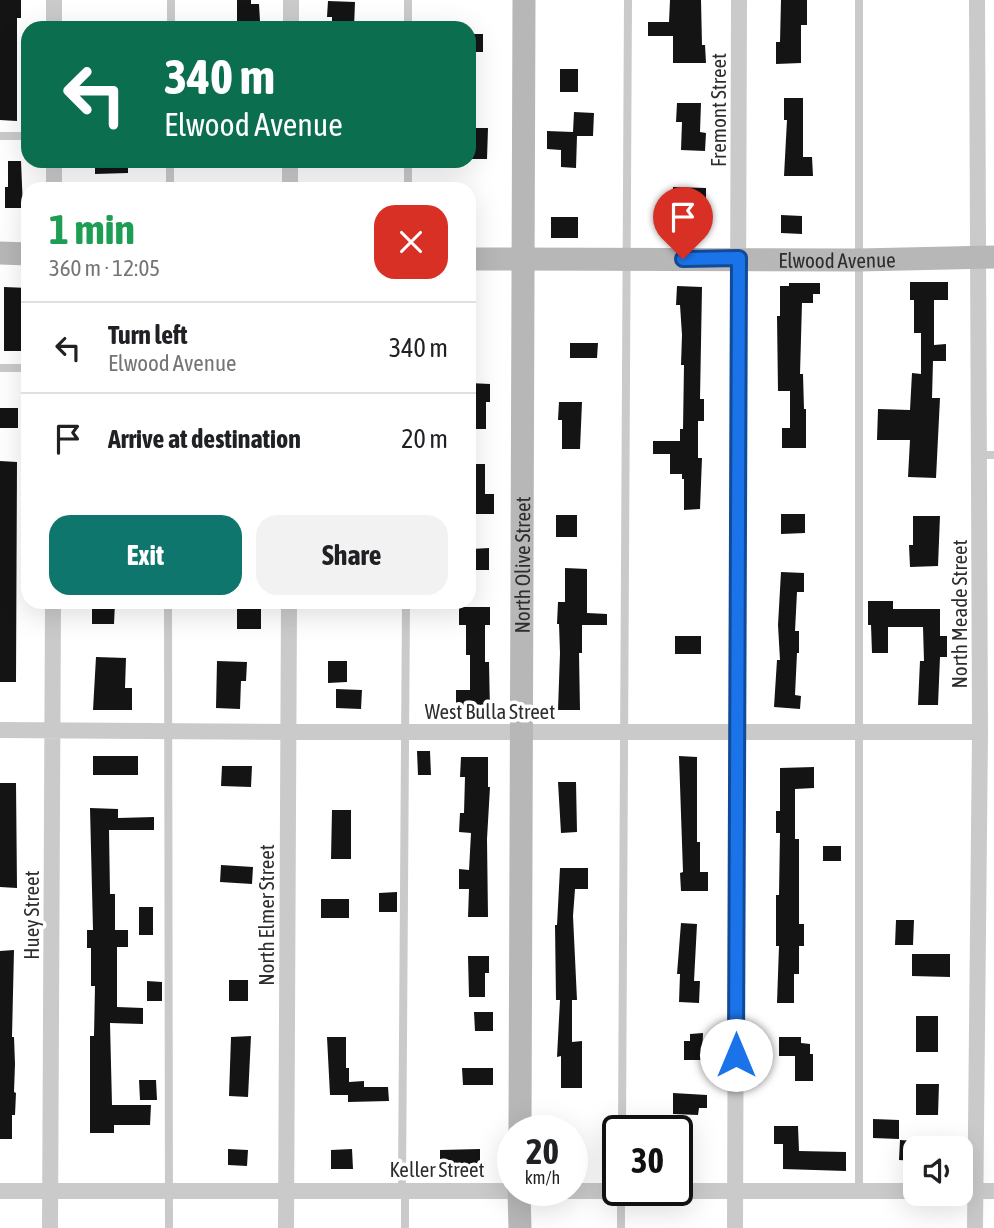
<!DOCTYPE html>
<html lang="en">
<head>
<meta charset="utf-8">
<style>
  body { margin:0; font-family:"Asap Condensed",sans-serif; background:#f2f2f2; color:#202124; height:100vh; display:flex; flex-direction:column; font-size:26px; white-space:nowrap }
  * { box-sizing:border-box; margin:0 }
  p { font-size:23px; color:#757577 }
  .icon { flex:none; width:38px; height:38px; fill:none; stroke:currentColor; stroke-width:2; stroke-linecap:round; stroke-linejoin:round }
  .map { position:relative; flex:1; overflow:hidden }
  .panel { position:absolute; left:21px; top:182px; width:455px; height:427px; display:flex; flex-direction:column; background:#fff; border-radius:21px; box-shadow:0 7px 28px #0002 }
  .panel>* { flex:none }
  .top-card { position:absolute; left:21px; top:21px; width:455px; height:147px; border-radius:21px; box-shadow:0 7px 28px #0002; background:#0b6e4f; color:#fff; overflow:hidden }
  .fabs { position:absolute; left:903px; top:1136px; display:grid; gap:14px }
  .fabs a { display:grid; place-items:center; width:70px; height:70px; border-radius:14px; background:#fff; box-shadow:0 7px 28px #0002; font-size:35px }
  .speed { position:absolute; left:497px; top:1115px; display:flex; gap:14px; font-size:35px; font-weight:700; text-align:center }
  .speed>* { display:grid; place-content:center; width:91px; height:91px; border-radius:50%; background:#fff; box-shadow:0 7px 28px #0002; line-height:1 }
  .speed small { font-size:18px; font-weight:400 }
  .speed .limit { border:4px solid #111; border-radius:10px; background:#fff; color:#111 }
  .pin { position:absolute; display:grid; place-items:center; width:60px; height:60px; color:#fff; margin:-72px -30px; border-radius:50% 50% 50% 0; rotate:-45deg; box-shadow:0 0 7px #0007 }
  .pin .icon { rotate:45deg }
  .me { position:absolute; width:77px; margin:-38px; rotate:0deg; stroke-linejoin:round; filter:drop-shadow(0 0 5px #0008) }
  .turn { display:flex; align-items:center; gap:24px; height:147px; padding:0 28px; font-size:32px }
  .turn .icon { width:91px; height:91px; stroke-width:2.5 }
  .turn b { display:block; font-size:49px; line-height:60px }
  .round { display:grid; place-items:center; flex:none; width:74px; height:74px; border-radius:21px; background:#f2f2f2 }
  .summary { display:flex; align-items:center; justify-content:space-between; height:119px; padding:0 28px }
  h1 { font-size:42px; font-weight:700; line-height:52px; color:#1e9e55 }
  .primary-button { display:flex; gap:14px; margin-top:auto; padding:14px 28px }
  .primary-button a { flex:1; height:80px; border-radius:21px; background:#0f766e; color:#fff; font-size:28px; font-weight:700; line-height:80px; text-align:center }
  .primary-button a+a { background:#f2f2f2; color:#202124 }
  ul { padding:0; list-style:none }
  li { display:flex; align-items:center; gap:21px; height:91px; padding:0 28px; border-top:2px solid #e0e0e0 }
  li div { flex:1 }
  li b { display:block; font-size:26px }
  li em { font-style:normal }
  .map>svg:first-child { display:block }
  .building { fill:#141414 }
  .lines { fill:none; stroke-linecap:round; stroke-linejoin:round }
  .lane { stroke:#cacaca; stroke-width:8 }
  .street { stroke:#cacaca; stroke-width:16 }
  .secondary { stroke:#b7b7b7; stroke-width:23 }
  .route-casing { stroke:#114b97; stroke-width:18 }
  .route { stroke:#1a73e8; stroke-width:12 }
  .labels { text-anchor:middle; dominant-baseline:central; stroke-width:7; stroke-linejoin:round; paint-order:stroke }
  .street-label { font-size:21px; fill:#2d2d2d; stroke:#fff }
</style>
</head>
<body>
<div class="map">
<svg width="994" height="1228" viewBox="0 0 994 1228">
  <rect width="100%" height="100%" fill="#fff"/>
  <!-- building -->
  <path class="building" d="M 0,0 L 21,0 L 21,18 L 17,18 L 17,121 L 0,120 Z
    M 237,0 L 251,0 L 251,4 L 259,4 L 260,21 L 237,21 Z
    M 670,0 L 701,0 L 702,45 L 705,45 L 706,63 L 673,63 L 673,36 L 648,36 L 648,22 L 669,22 Z
    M 781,0 L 807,0 L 807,25 L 801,25 L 801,63 L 776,64 L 776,42 L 780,42 Z
    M 328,1 L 355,2 L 354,28 L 332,28 L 332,17 L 327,17 Z
    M 469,34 L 483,34 L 483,52 L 469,52 Z
    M 560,69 L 578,69 L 578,92 L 560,92 Z
    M 784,98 L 803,98 L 803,157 L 812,157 L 813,176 L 784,176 L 787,120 L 784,120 Z
    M 677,103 L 701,103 L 700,132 L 706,133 L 705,151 L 681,150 L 682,122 L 676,122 Z
    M 574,112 L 594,113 L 593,136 L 577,136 L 576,168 L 561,167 L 561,150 L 547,149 L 547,131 L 573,132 Z
    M 469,128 L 488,128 L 487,159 L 469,159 Z
    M 8,161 L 21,161 L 23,208 L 5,208 L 5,187 L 8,187 Z
    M 95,161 L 128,161 L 128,173 L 95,174 Z
    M 673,187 L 706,188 L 706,210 L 699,209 L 699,233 L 672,233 Z
    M 781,215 L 802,216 L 802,234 L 781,233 Z
    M 551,217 L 578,217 L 578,238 L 551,238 Z
    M 910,282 L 948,282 L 948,300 L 934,300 L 934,345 L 946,344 L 946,361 L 933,361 L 932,398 L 940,398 L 936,478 L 908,477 L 910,440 L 877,440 L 878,409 L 910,410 L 912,373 L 921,374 L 921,333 L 914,333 L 914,300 L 910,300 Z
    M 789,283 L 820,283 L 820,294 L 813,294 L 813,303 L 802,303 L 800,374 L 803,374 L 804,409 L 806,409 L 806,448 L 782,448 L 782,428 L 790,428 L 790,391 L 778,391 L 777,316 L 780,316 L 780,286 L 789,286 Z
    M 677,286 L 702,287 L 700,399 L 704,399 L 704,421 L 698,421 L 698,458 L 702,458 L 700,509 L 684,510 L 684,479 L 682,479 L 682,474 L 670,474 L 670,454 L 653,454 L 653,441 L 680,441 L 680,429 L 683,429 L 684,365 L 681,365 L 682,335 L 680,305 L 676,305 Z
    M 4,287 L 28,288 L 28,351 L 4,351 Z
    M 570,343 L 598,343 L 597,358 L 570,358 Z
    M 469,383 L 490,384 L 490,402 L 486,402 L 486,429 L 469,429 Z
    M 559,402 L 582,402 L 580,449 L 562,449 L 562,420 L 558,420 Z
    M 0,408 L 18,408 L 18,428 L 0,428 Z
    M 0,461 L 17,462 L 16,682 L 0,682 Z
    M 469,464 L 485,464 L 485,494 L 494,494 L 494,514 L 469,514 Z
    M 781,514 L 805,514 L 805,533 L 781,534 Z
    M 556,515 L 577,515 L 577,537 L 556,537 Z
    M 913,516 L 940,516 L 938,566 L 910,567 L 909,545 L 913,545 Z
    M 489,548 L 489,570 L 473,570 L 472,549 Z
    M 565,568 L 587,569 L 587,613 L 607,614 L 607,625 L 582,625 L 582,653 L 579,653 L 580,710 L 558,710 L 560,653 L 559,624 L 557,624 L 558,602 L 565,602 Z
    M 781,572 L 804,573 L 804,592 L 797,592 L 795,631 L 799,631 L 799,653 L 797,653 L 795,695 L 801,696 L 800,709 L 774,707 L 777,660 L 780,660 L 778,625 Z
    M 868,601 L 893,601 L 893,609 L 940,609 L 940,636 L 947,636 L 947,657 L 940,657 L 938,705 L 918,705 L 920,661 L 924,661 L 923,627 L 888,627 L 888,653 L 872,653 L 871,625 L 868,625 Z
    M 92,603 L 115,603 L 114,624 L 92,624 Z
    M 261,604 L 261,629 L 237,629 L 237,605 Z
    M 459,607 L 490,607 L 490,625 L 485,625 L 485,662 L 489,662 L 490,712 L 456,712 L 456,690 L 470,690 L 470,655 L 466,655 L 466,625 L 459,625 Z
    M 675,636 L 701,636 L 701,654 L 675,654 Z
    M 96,657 L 126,658 L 125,688 L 132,688 L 132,710 L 93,710 Z
    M 217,661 L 247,662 L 246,681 L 241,681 L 240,709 L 216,708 Z
    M 328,661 L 347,661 L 347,682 L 328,683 Z
    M 336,689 L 362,690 L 361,709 L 336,708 Z
    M 417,751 L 430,751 L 431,775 L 418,775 Z
    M 93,756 L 138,756 L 138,775 L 93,775 Z
    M 679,756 L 697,757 L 697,842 L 700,842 L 700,872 L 708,872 L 708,891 L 681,891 L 680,873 L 683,872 Z
    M 461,757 L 488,757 L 488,787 L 490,787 L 487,839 L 488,917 L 468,917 L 469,889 L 459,889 L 459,869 L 469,870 L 471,833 L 459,832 L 460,813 L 464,813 L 465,777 L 460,777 Z
    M 222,766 L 252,766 L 251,787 L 221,786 Z
    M 814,767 L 814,788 L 795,789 L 795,839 L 799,839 L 799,924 L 804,924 L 804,946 L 799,946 L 799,974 L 794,974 L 794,1003 L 777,1003 L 779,946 L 776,946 L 776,895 L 779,895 L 780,833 L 776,833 L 776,811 L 780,811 L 780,768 Z
    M 558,782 L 576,782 L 577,832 L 561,833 Z
    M 0,783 L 16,783 L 17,888 L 0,887 Z
    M 90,808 L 118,809 L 118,818 L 154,817 L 154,830 L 109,830 L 110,894 L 115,894 L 115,930 L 128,930 L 128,947 L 117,947 L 117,1007 L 143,1008 L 143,1024 L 110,1023 L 112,1105 L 151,1105 L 150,1125 L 114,1125 L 114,1133 L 90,1133 L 90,1036 L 94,1036 L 95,986 L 91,986 L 91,948 L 87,948 L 87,930 L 93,930 Z
    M 332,810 L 351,810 L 351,859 L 331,859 Z
    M 823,846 L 841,846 L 841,861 L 823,861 Z
    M 221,865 L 253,867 L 252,884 L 220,882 Z
    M 560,868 L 588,868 L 588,889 L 575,889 L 573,916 L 577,1000 L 572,1000 L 572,1042 L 582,1041 L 582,1088 L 561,1088 L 561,1056 L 557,1057 L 560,1000 L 556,1000 L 555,925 L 557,925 Z
    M 397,892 L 397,912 L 379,912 L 379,893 Z
    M 321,899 L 349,899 L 349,918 L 321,918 Z
    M 139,907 L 153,907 L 153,935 L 139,935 Z
    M 896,920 L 914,920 L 913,945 L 895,945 Z
    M 681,923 L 697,924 L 694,981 L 700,981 L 699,1003 L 679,1002 L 680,974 L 677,974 Z
    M 14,950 L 12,1037 L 14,1037 L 15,1064 L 14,1092 L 16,1093 L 15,1115 L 12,1115 L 12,1139 L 0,1139 L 0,951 Z
    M 912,954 L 950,954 L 950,977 L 912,976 Z
    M 468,956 L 489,956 L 489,973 L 485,973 L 485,997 L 469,997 Z
    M 229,980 L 248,980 L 248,1001 L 229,1001 Z
    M 147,981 L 162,982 L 162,1001 L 147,1001 Z
    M 474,1012 L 493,1012 L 493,1031 L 475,1031 Z
    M 916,1016 L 938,1016 L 938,1052 L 916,1052 Z
    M 703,1033 L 702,1060 L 684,1060 L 684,1041 L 690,1041 L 690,1034 Z
    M 251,1036 L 248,1097 L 229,1096 L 231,1037 Z
    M 327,1037 L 346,1037 L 346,1068 L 349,1068 L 349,1082 L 364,1081 L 364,1087 L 388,1087 L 389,1101 L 348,1102 L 348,1095 L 330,1095 Z
    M 779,1037 L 801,1037 L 801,1043 L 810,1044 L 810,1054 L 813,1054 L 813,1081 L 795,1081 L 795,1056 L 779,1056 Z
    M 462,1068 L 493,1068 L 493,1085 L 463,1085 Z
    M 139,1080 L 156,1080 L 157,1100 L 140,1100 Z
    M 916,1084 L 939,1084 L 938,1115 L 916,1115 Z
    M 673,1093 L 707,1095 L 707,1108 L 699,1108 L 698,1115 L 673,1114 Z
    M 873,1119 L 899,1120 L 899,1139 L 873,1138 Z
    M 774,1126 L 798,1126 L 799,1151 L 846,1152 L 846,1171 L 783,1169 L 783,1144 L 774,1144 Z
    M 900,1140 L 915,1141 L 915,1161 L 899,1160 Z
    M 228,1149 L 248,1150 L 247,1166 L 228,1165 Z
    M 352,1149 L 353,1169 L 331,1169 L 331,1150 Z
    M 480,1149 L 480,1168 L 440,1168 L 440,1150 Z"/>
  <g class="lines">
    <!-- lane -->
    <path class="lane" d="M 171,28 L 171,0
      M 408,28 L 408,0
      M 0,136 L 28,136
      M 170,189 L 170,161
      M 408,189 L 408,161
      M 0,368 L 28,368
      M 979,455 L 994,455
      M 168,602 L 169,1228
      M 622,1130 L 628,0
      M 859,1191 L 859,0
      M 405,1228 L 405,1194 L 402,1184 L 406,602
      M 621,1228 L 621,1190"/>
    <!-- street -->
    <path class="street" d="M 54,28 L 54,0
      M 291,28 L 291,0
      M 54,189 L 54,161
      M 290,189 L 290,161
      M 0,730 L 288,732 L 980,732
      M 0,1191 L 915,1191
      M 961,1191 L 994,1191
      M 50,1228 L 53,602
      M 286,1228 L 289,602
      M 735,1228 L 739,0
      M 975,1228 L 980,732 L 977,0"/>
    <!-- secondary -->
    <g class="secondary">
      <path d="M 0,253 L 28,254"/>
      <path id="s1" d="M 469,259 L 859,260 L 994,257"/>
      <path id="s2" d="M 520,1130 L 524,0"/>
      <path d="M 519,1190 L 520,1228"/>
    </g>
  </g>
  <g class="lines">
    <!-- route casing -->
    <g class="route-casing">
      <path id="route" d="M 683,259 L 739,258 L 736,1055"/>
    </g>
    <!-- route -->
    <use href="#route" class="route"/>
  </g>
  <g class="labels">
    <!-- street labels -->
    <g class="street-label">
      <text transform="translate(718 110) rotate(-90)">Fremont Street</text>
      <text stroke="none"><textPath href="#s1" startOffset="368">Elwood Avenue</textPath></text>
      <text stroke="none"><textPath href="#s2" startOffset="565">North Olive Street</textPath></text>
      <text transform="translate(959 614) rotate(-90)">North Meade Street</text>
      <text x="490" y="711">West Bulla Street</text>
      <text transform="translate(31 915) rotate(-90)">Huey Street</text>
      <text transform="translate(266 915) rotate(-90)">North Elmer Street</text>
      <text x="437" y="1169">Keller Street</text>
    </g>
  </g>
</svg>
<div class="fabs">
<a><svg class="icon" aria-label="sound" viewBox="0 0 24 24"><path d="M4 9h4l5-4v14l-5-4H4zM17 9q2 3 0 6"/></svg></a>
</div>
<div class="speed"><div>20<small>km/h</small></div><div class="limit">30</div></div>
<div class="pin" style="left:683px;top:259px;background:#d93025"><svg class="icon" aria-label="arrive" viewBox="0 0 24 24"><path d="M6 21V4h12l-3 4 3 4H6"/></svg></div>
<svg class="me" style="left:736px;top:1055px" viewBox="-20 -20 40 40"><circle r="19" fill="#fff"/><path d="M0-13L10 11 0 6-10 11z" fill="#1a73e8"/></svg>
<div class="top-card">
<div class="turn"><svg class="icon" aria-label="left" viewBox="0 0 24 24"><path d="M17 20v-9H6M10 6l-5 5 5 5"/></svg><div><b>340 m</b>Elwood Avenue</div></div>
</div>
<section class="panel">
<div class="summary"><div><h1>1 min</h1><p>360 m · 12:05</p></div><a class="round" style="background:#d93025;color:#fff"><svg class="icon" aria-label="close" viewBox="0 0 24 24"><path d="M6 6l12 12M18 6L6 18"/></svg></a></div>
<ul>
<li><svg class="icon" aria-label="left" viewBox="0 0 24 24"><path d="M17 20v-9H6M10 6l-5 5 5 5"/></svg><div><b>Turn left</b><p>Elwood Avenue</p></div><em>340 m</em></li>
<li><svg class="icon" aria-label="arrive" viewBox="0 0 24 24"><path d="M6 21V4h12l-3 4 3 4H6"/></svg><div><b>Arrive at destination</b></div><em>20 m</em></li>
</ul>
<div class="primary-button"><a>Exit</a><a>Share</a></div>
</section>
</div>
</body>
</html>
